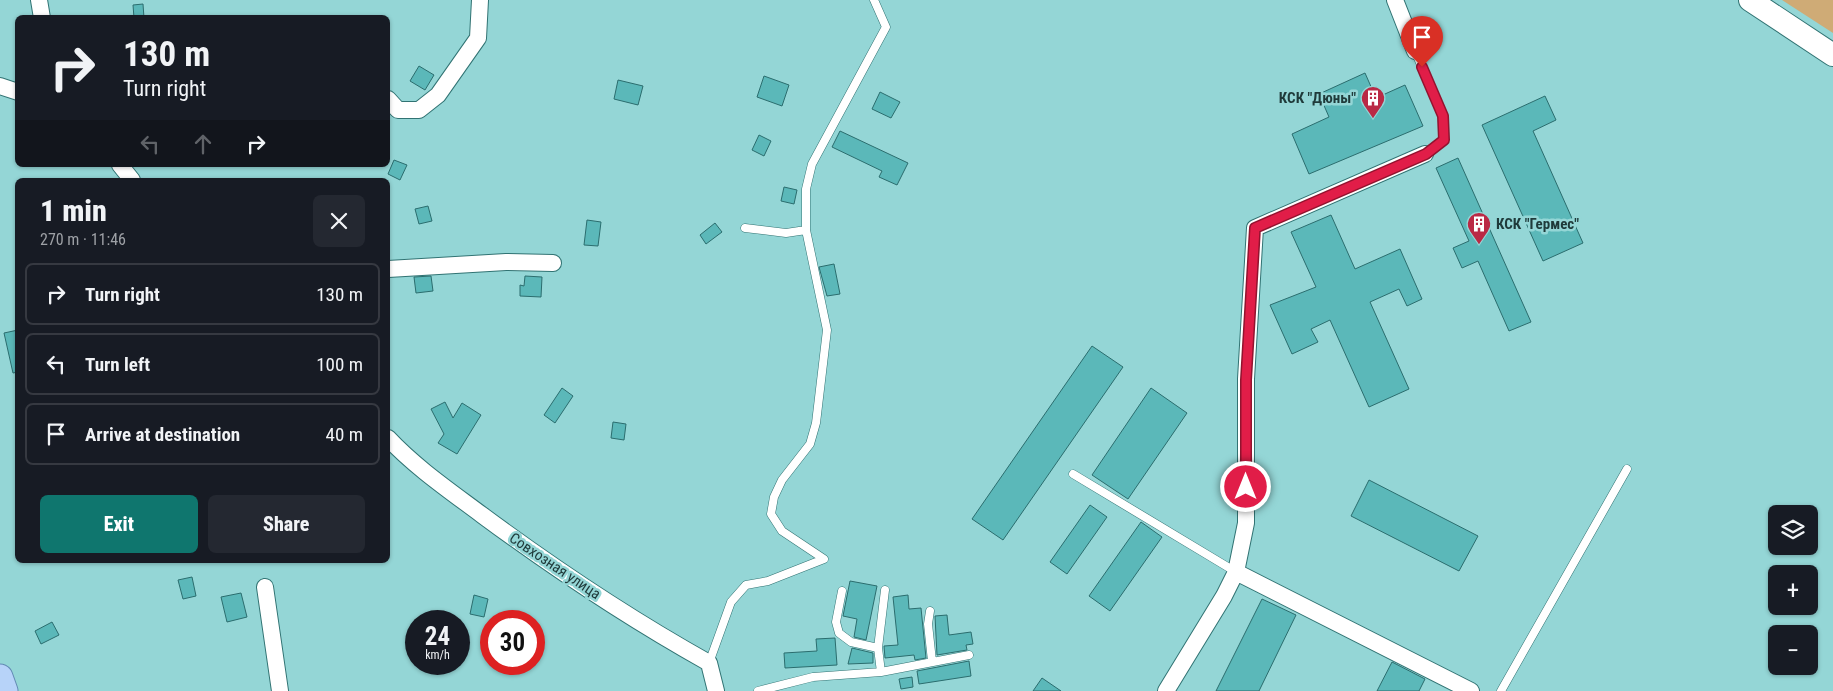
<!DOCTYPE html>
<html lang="en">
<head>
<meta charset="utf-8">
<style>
  body { margin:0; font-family:"Roboto Condensed",sans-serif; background:#242831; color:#f1f3f6; height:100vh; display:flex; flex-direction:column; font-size:19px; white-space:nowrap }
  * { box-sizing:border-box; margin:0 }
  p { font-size:16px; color:#9ea1a6 }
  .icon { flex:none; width:28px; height:28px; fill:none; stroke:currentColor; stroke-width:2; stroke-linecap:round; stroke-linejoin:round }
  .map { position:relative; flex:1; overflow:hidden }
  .sheet { position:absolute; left:15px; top:178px; width:375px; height:385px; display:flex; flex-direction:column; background:#171b24; border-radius:8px; box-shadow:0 1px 4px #0004 }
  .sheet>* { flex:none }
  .banner { position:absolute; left:15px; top:15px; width:375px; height:152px; border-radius:8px; box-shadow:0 1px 4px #0004; background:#171b24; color:#f1f3f6; overflow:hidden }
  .buttons { position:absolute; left:1768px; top:505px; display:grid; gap:10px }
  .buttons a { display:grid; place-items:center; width:50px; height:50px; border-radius:8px; background:#171b24; box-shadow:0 1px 4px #0004; font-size:25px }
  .speed { position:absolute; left:405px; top:610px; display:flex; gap:10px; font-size:25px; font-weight:700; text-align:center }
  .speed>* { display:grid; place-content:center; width:65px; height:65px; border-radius:50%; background:#171b24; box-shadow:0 1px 4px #0004; line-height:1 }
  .speed small { font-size:12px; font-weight:400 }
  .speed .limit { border:8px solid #d22; background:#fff; color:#111 }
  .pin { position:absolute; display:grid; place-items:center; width:42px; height:42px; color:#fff; margin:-51px -21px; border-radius:50% 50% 50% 0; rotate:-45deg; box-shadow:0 0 5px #0007 }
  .pin .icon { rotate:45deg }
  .me { position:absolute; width:55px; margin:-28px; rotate:0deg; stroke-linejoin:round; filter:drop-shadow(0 0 4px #0008) }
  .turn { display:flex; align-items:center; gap:18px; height:105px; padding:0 25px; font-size:22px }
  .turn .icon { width:65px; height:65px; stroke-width:2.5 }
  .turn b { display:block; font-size:35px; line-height:42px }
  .lanes { display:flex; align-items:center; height:48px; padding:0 25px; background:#0003; justify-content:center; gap:25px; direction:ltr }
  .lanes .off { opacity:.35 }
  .round { display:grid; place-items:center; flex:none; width:52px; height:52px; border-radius:8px; background:#242831 }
  .summary { display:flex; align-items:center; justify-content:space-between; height:85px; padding:0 25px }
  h1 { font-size:30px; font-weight:800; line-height:38px }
  .primary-button { display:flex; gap:10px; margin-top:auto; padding:10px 25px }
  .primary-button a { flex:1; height:58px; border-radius:8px; background:#0f766e; color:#fff; font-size:20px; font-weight:800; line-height:58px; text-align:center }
  .primary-button a+a { background:#242831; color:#f1f3f6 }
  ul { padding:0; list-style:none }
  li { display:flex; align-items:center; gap:15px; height:62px; margin:0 10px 8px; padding:0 15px; border:2px solid #363941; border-radius:8px }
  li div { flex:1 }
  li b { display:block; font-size:19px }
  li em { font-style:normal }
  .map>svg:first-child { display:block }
  .green { fill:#cfab76 }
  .building { fill:#5bb8b9; stroke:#2b6d6e }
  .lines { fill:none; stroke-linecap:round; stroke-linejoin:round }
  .service-casing { stroke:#317373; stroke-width:9 }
  .minor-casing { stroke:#317373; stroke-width:18 }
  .secondary-casing { stroke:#317373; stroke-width:24 }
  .primary-casing { stroke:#638bb4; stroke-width:27 }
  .service { stroke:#fff; stroke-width:8 }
  .minor { stroke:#fff; stroke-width:16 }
  .secondary { stroke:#fff; stroke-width:22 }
  .primary { stroke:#b7d3f9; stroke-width:25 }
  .route-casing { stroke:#92132f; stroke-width:12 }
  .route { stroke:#e11d48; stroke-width:9 }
  .labels { text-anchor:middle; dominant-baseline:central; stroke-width:5; stroke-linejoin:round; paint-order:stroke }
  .poi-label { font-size:15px; font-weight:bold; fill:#1f3a3a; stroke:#94d6d6; text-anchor:end }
  .street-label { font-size:15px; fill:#1f3a3a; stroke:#94d6d6 }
</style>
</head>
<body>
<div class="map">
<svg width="1833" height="691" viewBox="0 0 1833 691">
  <rect width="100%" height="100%" fill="#94d6d6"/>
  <!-- green -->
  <path class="green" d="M 1782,0 L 1833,0 L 1833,33 Z"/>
  <!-- building -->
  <path class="building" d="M 143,4 L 144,18 L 134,18 L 133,5 Z
    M 419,66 L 434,75 L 425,90 L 410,81 Z
    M 1365,73 L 1376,98 L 1405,85 L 1423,126 L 1309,174 L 1292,134 L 1329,117 L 1319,94 Z
    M 764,76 L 789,85 L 782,106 L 757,97 Z
    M 618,80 L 643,86 L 638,105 L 614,99 Z
    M 880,92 L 900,102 L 891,118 L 872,109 Z
    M 1545,96 L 1556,120 L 1533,131 L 1583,243 L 1543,261 L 1482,125 Z
    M 840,131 L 908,163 L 897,185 L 879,177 L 882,171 L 832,147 Z
    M 759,135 L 771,141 L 764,156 L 752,150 Z
    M 1458,158 L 1531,322 L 1509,331 L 1478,261 L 1462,268 L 1453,248 L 1469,241 L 1436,168 Z
    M 394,160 L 407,165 L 400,180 L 388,174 Z
    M 784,187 L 797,190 L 794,204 L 781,201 Z
    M 428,206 L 432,221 L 419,224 L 415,209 Z
    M 1331,215 L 1355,269 L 1400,249 L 1422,299 L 1407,306 L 1399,289 L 1370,302 L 1409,389 L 1369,407 L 1330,320 L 1311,329 L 1318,342 L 1292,354 L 1270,305 L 1316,287 L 1291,232 Z
    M 587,220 L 601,222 L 598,246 L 584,245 Z
    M 715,223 L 722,232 L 706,244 L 700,235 Z
    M 834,264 L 840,294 L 827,296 L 819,267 Z
    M 431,276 L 433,291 L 416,293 L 414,277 Z
    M 525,276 L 542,277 L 541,297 L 520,296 L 520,285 L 524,286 Z
    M 18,330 L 18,372 L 13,373 L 4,333 Z
    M 1092,346 L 1123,367 L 1003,540 L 972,519 Z
    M 562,388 L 573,396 L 555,423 L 544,415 Z
    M 1151,388 L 1187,413 L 1128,499 L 1092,475 Z
    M 445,402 L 453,418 L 462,403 L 481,415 L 457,454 L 438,443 L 444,434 L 431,409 Z
    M 613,422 L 626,424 L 624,440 L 611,438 Z
    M 1369,480 L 1478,536 L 1459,571 L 1351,516 Z
    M 1090,505 L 1107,517 L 1067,574 L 1050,562 Z
    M 1141,522 L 1162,537 L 1110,611 L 1089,596 Z
    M 192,577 L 196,596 L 183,599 L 178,580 Z
    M 850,581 L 877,586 L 866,640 L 854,637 L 857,619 L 843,616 Z
    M 241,593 L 247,617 L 227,622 L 221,597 Z
    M 474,595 L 488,599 L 484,617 L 470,614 Z
    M 908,595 L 909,609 L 921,608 L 926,658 L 915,660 L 914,655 L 885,658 L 884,646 L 898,645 L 893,597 Z
    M 1262,599 L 1296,615 L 1259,691 L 1216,691 Z
    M 947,615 L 949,635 L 971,632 L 973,644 L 966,645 L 967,650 L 937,655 L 935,616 Z
    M 52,622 L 59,635 L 41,644 L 35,631 Z
    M 835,638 L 837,665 L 785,668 L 784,653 L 817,651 L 816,639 Z
    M 852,648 L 873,653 L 873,663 L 848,664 Z
    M 969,661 L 971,676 L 919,684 L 917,671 Z
    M 1392,662 L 1425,679 L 1419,691 L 1377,691 Z
    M 912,677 L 913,687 L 901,689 L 899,679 Z
    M 1042,678 L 1061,691 L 1033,691 Z"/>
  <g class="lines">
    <!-- service casing -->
    <g class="service-casing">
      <path id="service" d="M 1415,51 L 1443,116 L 1444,141 L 1425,154
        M 745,228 L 786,233 L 806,230 L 806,189 L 812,164 L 886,27 L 874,0
        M 1073,474 L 1236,572
        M 842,591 L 836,622 L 839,633 L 851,642 L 878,648
        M 930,611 L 928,624 L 932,661
        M 709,663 L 731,602 L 746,585 L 768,581 L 824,559 L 782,531 L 771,514 L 774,497 L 782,480 L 810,444 L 816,423 L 827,330 L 806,230
        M 881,672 L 878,648 L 885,590
        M 758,691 L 813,677 L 881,672 L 969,655
        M 1501,691 L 1627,469"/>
    </g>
    <!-- minor casing -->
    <g class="minor-casing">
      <path id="minor" d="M 39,0 L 42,18
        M 1395,0 L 1415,51
        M 0,86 L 18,92
        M 388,99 L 398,110 L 419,110 L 438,95 L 478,38 L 480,0
        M 120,165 L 132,180
        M 388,269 L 506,262 L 553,263
        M 388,438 C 415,467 450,491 482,515 C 555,569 630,619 709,663 L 716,691
        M 1236,572 L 1471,691
        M 265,587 L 280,691
        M 1166,691 L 1224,596 L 1236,572 L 1246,523 L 1246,379 L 1255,228 L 1425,154"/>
    </g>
    <!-- secondary casing -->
    <g class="secondary-casing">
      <path id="secondary" d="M 1750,0 L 1833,55"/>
    </g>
    <!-- primary casing -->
    <g class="primary-casing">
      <path id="primary" d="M 0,677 L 5,691"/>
    </g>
    <!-- service -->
    <use href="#service" class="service"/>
    <!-- minor -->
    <use href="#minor" class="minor"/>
    <!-- secondary -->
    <use href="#secondary" class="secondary"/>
    <!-- primary -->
    <use href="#primary" class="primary"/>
  </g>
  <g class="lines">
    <!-- route casing -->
    <g class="route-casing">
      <path id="route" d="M 1246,487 L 1246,380 L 1255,228 L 1426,154 L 1444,140 L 1443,116 L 1422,67"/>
    </g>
    <!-- route -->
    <use href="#route" class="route"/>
  </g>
  <!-- icons -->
  <defs>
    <g id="building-pin" transform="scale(1.25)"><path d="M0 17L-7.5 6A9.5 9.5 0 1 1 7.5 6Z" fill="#ba2945" stroke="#94d6d6"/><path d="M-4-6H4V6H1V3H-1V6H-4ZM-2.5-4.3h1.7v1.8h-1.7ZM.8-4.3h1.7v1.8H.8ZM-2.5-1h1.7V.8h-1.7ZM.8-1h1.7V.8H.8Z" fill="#fff"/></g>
  </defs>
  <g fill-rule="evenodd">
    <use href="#building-pin" x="1373" y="98"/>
    <use href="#building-pin" x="1479" y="224"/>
  </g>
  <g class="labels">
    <!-- poi labels -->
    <g class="poi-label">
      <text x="1356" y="98">КСК "Дюны"</text>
      <text x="1496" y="224" text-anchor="start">КСК "Гермес"</text>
    </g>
    <!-- street labels -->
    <g class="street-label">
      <text transform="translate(555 566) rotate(34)">Совхозная улица</text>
    </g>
  </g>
</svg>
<div class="buttons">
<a><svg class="icon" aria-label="layers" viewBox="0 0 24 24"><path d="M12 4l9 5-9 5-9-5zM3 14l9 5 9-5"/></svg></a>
<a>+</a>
<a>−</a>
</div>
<div class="speed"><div>24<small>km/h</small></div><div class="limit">30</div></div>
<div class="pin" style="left:1422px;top:67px;background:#d93025"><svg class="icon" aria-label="arrive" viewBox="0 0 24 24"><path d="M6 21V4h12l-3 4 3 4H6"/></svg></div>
<svg class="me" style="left:1246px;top:487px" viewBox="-20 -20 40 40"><circle r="17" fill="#e11d48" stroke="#fff" stroke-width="3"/><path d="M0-11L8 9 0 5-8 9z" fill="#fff"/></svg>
<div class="banner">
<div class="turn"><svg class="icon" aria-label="right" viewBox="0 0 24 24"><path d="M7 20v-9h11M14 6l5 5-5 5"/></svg><div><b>130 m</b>Turn right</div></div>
<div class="lanes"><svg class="icon off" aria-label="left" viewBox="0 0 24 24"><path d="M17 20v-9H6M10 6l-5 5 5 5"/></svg><svg class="icon off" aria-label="ahead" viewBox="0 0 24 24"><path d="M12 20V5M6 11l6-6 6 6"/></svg><svg class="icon" aria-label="right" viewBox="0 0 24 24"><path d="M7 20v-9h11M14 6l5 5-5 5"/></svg></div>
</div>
<section class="sheet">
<div class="summary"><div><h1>1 min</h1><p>270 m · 11:46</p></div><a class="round"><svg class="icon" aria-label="close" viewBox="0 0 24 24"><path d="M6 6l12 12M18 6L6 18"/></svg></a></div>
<ul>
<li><svg class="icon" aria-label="right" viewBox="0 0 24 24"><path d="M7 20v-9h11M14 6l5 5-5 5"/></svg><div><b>Turn right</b></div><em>130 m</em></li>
<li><svg class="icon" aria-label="left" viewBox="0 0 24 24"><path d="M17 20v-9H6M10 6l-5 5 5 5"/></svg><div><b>Turn left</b></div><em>100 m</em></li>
<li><svg class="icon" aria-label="arrive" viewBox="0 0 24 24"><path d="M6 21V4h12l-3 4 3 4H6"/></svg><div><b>Arrive at destination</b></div><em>40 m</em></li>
</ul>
<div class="primary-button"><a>Exit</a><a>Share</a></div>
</section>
</div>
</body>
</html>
